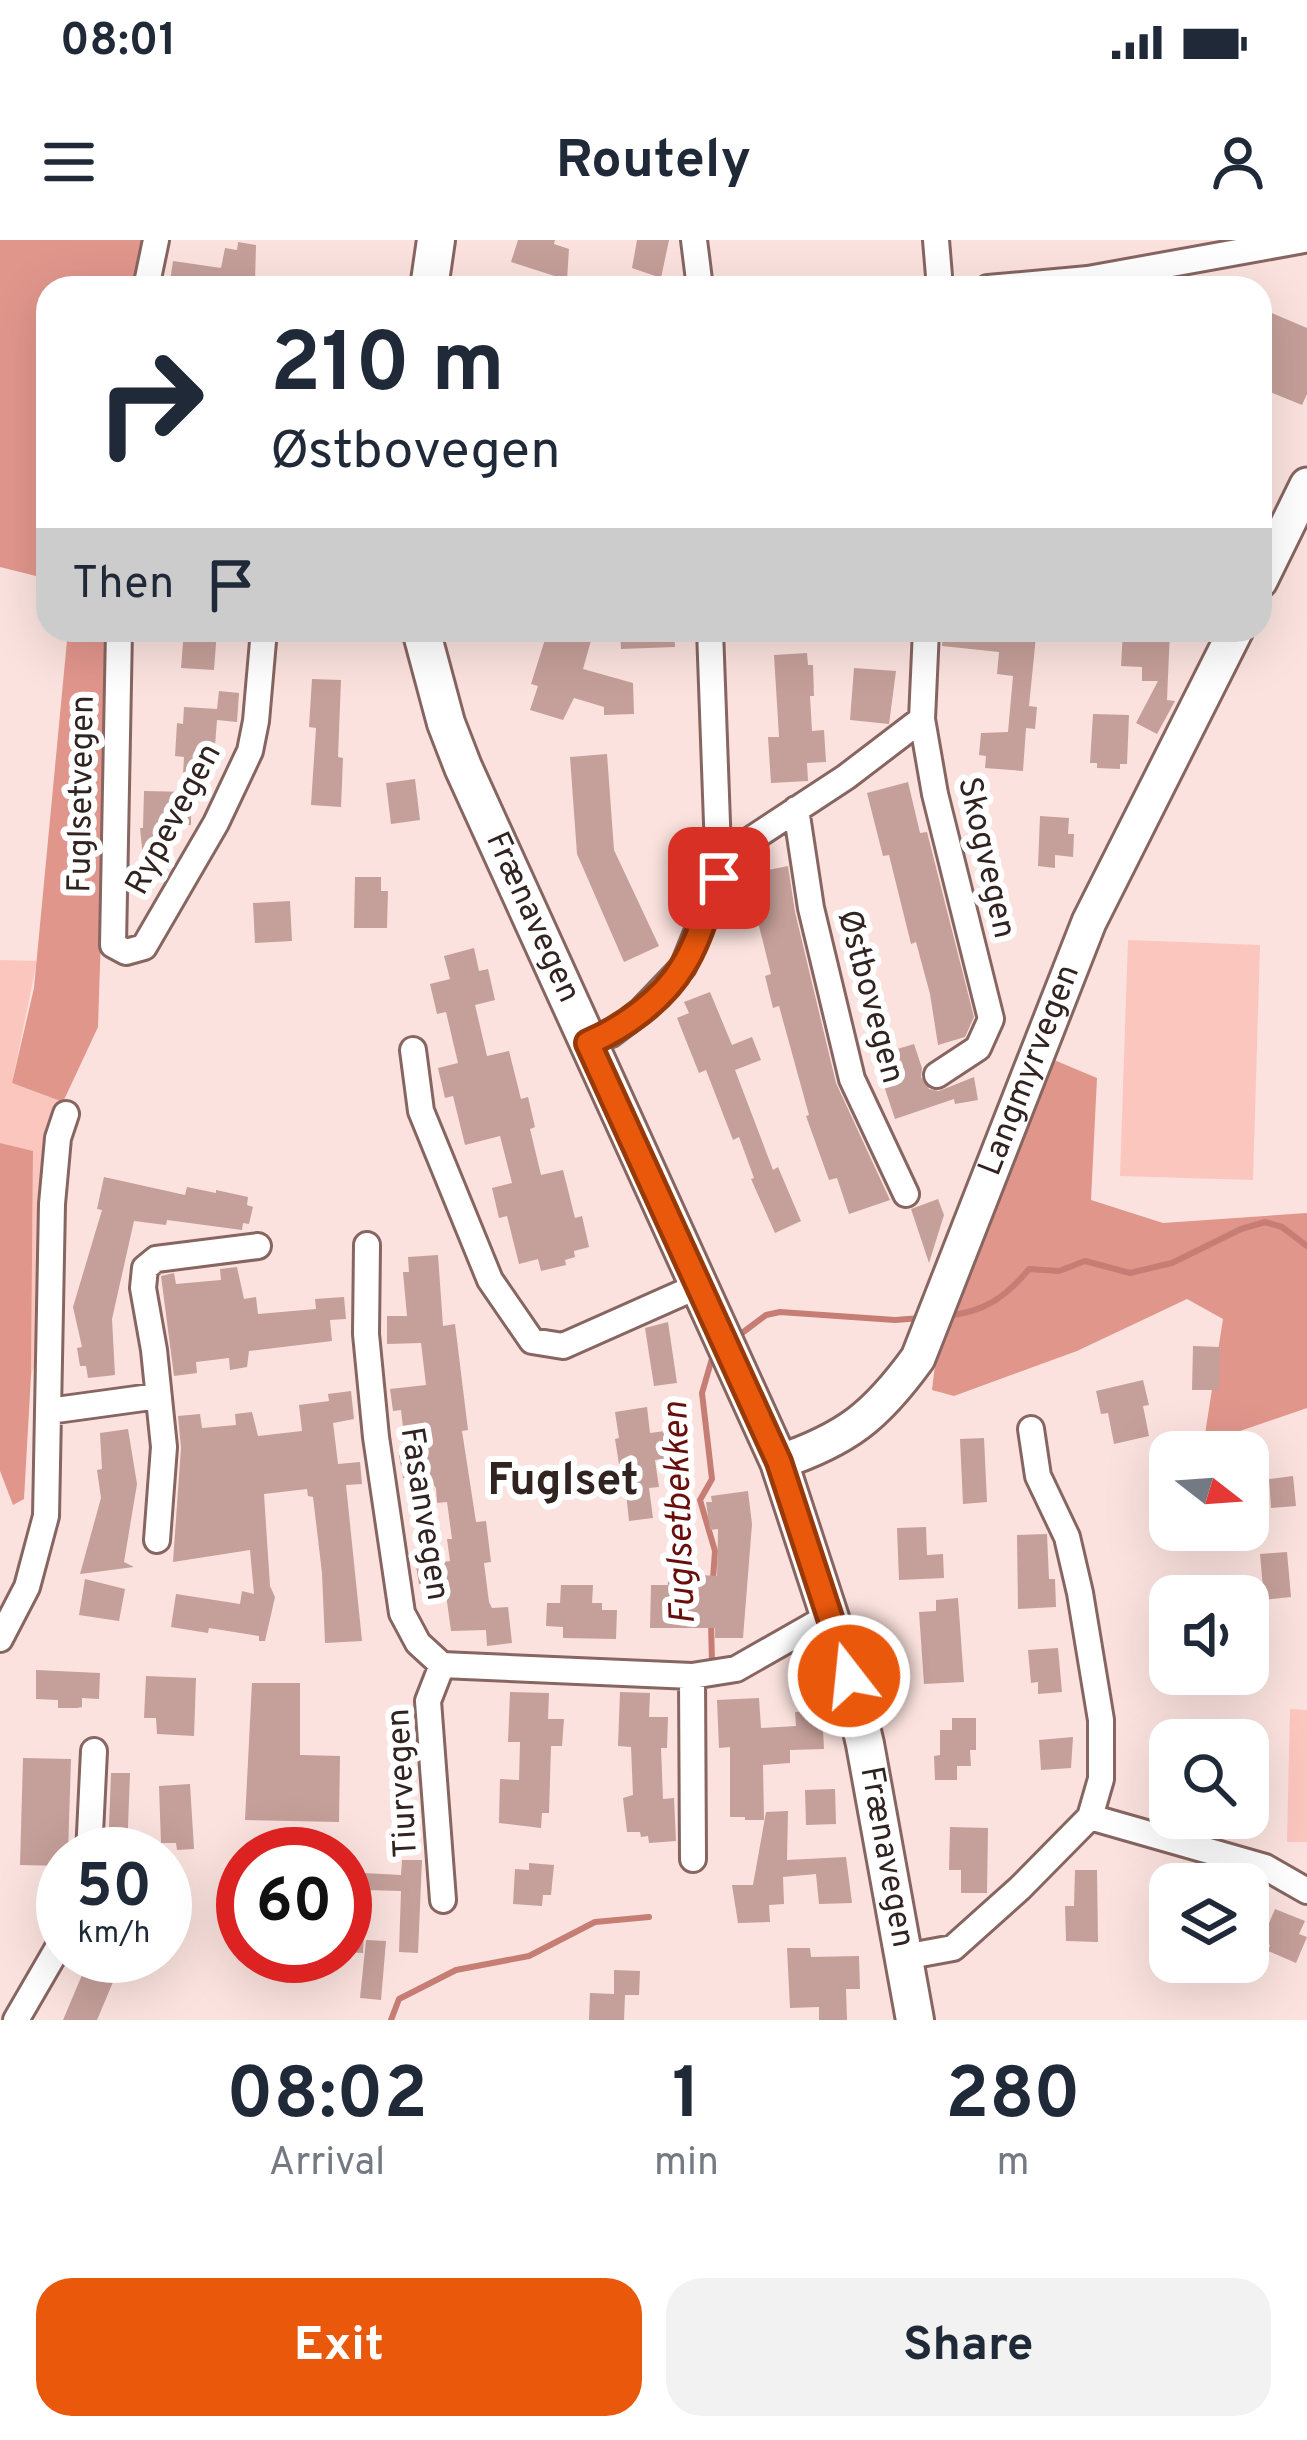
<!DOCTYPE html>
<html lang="en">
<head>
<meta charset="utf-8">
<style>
  body { margin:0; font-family:Overpass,sans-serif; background:#f2f2f3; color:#1f2937; height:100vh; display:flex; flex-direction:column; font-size:45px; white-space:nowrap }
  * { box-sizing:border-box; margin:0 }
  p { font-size:39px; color:#747a83 }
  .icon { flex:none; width:66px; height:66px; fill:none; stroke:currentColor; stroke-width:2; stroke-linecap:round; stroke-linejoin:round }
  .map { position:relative; height:1780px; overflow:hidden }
  .panel { display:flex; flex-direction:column; background:#fff; flex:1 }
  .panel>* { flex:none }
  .top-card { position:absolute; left:36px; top:36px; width:1236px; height:366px; border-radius:36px; box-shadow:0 12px 48px #0002; background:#fff; color:#1f2937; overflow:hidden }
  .needle { width:78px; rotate:107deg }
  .fabs { position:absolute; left:1149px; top:1191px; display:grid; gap:24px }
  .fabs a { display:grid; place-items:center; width:120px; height:120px; border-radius:24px; background:#fff; box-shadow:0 12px 48px #0002; font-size:60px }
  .speed { position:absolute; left:36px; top:1587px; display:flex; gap:24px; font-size:60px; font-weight:700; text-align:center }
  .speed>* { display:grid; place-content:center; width:156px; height:156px; border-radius:50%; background:#fff; box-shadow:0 12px 48px #0002; line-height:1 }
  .speed small { font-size:30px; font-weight:400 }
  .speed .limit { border:18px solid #d22; background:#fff; color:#111 }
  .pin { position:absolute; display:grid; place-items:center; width:102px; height:102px; color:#fff; margin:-51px; border-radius:24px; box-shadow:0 6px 18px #0006 }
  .me { position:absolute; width:132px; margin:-66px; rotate:344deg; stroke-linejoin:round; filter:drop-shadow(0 0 9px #0008) }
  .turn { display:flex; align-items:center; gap:42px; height:252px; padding:0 36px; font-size:54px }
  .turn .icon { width:156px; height:156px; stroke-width:2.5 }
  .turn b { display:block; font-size:84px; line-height:102px }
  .then { display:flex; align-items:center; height:114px; padding:0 36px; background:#0003; gap:24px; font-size:45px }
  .eta { display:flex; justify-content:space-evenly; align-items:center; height:204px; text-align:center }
  .eta b { font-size:72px; font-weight:700; line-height:84px }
  .action { display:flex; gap:24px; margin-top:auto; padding:24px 36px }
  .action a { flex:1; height:138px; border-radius:36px; background:#ea580c; color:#fff; font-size:48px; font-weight:700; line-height:138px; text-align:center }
  .action a+a { background:#f2f2f3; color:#1f2937 }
  .status { display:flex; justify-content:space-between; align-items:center; height:84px; padding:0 60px; background:#fff; direction:ltr }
  .status svg { height:33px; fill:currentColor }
  header { display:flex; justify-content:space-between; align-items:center; height:156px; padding:0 36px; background:#fff; font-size:54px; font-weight:700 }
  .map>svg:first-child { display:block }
  .green { fill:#fbc6be }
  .forest { fill:#e1968c }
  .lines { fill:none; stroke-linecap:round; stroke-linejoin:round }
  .stream { stroke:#c67d74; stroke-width:6 }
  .building { fill:#c59f99 }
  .minor-casing { stroke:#876560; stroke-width:30 }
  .secondary-casing { stroke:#876560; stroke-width:39 }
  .primary-casing { stroke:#876560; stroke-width:42 }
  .minor { stroke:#fff; stroke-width:24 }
  .secondary { stroke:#fff; stroke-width:33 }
  .primary { stroke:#fff; stroke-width:36 }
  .route-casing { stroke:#983908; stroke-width:30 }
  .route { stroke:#ea580c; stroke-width:21 }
  .labels { text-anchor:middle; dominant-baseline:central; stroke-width:12; stroke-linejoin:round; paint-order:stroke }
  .street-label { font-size:33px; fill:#312320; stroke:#fff }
  .water-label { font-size:36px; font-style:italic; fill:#680f0c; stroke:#fff }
  .district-label { font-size:45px; font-weight:bold; fill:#312320; stroke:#fff }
</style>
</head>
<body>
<div class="status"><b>08:01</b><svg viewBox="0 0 49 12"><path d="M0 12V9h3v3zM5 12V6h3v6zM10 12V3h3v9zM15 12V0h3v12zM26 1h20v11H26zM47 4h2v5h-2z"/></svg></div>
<header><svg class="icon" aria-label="menu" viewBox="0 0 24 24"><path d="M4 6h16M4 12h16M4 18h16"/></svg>Routely<svg class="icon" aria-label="person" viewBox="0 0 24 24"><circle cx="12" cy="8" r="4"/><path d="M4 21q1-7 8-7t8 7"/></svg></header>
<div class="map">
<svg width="1307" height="1780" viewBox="0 0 1307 1780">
  <rect width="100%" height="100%" fill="#fbe2de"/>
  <!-- green -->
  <path class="green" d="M 1128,700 L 1260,705 L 1253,940 L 1120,936 Z
    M 0,720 L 37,721 L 12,843 L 63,862 L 47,903 L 44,1094 L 31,1136 L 33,912 L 0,903 Z
    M 1290,1469 L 1307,1470 L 1307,1602 L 1287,1602 Z"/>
  <!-- forest -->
  <path class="forest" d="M 0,0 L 144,0 L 135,48 L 48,48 L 48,339 L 0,327 Z
    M 68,390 L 111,390 L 98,787 L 63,862 L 12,843 L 34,748 Z
    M 1047,817 L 1097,838 L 1091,960 L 1163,983 L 1307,973 L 1307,1168 L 1202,1204 L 1191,1212 L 1180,1212 L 1205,1194 L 1223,1079 L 1187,1059 L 1077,1111 L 954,1156 L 932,1150 L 946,1034 Z
    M 0,903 L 33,911 L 31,1136 L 24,1259 L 13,1265 L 0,1231 Z"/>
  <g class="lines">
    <!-- stream -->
    <path class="stream" d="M 946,1076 C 984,1072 1005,1058 1029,1029 L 1059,1031 L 1085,1021 L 1130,1033 L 1172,1023 L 1241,989 L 1265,982 L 1282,987 L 1307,1006
      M 738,1096 L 766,1075 L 780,1072 L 895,1080 L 921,1078
      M 713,1115 L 702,1153 L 712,1239 L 700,1260 L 715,1311 L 713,1339
      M 711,1382 L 712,1424
      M 391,1780 L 399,1759 L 456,1730 L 529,1716 L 595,1682 L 649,1677"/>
  </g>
  <!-- building -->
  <path class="building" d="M 518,0 L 555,0 L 554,4 L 569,9 L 567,40 L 511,22 Z
    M 637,0 L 669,0 L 661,38 L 632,28 Z
    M 238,2 L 256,5 L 255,42 L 250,41 L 248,48 L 169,48 L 173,21 L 221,28 L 225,8 L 237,10 Z
    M 1260,68 L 1307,88 L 1307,154 L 1302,165 L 1260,148 Z
    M 184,390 L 217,390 L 214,430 L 181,428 Z
    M 548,390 L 594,390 L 583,429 L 633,443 L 634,474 L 604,475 L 604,467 L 574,458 L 563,480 L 530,470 L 538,446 L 531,444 Z
    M 620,390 L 674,390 L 675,407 L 621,409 Z
    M 943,390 L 1009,390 L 1009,394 L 1036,396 L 1029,466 L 1037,467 L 1035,489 L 1026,488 L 1023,531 L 985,528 L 986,516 L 979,515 L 981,493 L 1008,492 L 1013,436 L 997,434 L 999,412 L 942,406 Z
    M 1144,390 L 1170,390 L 1167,460 L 1175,461 L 1157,494 L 1136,483 L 1158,441 L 1142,441 L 1142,427 L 1121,426 L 1123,391 Z
    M 807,413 L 808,425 L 813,425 L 814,456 L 810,456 L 812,491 L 824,490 L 826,522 L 807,523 L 808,541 L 771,543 L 768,497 L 779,497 L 774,415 Z
    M 854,428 L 896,431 L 889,484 L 850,480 Z
    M 312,439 L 341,440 L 338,517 L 343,518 L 341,567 L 311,565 L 316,488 L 309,487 Z
    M 219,451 L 239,453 L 237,482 L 217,480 L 214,519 L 207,519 L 206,537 L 183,535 L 184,517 L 175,516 L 177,483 L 183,484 L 184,467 L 217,469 Z
    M 1093,474 L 1129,475 L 1127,524 L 1120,524 L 1120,529 L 1097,528 L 1097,523 L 1090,523 Z
    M 607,514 L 614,610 L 659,706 L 624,722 L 577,614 L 570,517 Z
    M 415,539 L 420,580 L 391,584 L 386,543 Z
    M 908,542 L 920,593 L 927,592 L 974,777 L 965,797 L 938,805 L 930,754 L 916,702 L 911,704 L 889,615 L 883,616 L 867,553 Z
    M 144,551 L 191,552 L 191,585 L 172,585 L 171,617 L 143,617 L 140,588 L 143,588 Z
    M 1040,576 L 1069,578 L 1068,594 L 1074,594 L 1073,617 L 1055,615 L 1055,628 L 1038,626 Z
    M 788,626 L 795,672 L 836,843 L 890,960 L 849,974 L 837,938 L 829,940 L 806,876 L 809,875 L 779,766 L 773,768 L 765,736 L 771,734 L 749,646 L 770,640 L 768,630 Z
    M 355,637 L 381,637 L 381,651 L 388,651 L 387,688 L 354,688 Z
    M 290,661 L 292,701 L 255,703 L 253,663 Z
    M 474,708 L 479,731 L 488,729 L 495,760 L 475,765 L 487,816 L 509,811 L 521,859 L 528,857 L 535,887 L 530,889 L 541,935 L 563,930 L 575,978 L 582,976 L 589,1007 L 574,1011 L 575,1017 L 565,1020 L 566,1025 L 541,1031 L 538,1019 L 519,1024 L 507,976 L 499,978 L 492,948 L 512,943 L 500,896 L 465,905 L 453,856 L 445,858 L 438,828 L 458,823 L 446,772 L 437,774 L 430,744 L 450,739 L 444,716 Z
    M 710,752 L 732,805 L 752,797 L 761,820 L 735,830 L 773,930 L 778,927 L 801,981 L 775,993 L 751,939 L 754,938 L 739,897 L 733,900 L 706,830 L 699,833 L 677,778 L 689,773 L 684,762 Z
    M 914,804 L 922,828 L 921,837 L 929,849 L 939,851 L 974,837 L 978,860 L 955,864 L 954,859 L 895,879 L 874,816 Z
    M 104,937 L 185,955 L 187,947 L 216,953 L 216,950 L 248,957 L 247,965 L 253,967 L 249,984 L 243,983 L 242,990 L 167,980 L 166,985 L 134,981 L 112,1079 L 115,1135 L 88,1138 L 86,1126 L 80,1126 L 77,1108 L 82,1107 L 73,1067 L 102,970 L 97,969 Z
    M 938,959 L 944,975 L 929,1023 L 911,969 Z
    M 438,1015 L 443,1086 L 455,1084 L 468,1190 L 462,1191 L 476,1282 L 486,1281 L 491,1322 L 484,1323 L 489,1362 L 492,1368 L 508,1367 L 512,1403 L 487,1406 L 486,1390 L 451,1391 L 444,1340 L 419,1344 L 416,1326 L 450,1321 L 447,1299 L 452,1299 L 447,1262 L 437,1263 L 436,1248 L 425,1234 L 403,1238 L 399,1215 L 406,1214 L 401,1170 L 393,1171 L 390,1149 L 426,1145 L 421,1103 L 387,1104 L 387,1076 L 407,1076 L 403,1032 L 409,1032 L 408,1017 Z
    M 237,1027 L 244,1059 L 256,1057 L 258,1074 L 316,1069 L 315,1059 L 344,1057 L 346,1079 L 330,1080 L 332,1101 L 249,1111 L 247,1127 L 230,1130 L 229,1118 L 196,1122 L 197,1133 L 174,1136 L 161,1036 L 174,1033 L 176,1044 L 221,1040 L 220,1029 Z
    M 668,1082 L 677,1143 L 654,1146 L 645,1088 Z
    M 1193,1106 L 1220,1107 L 1219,1150 L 1192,1150 Z
    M 1143,1140 L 1149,1165 L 1143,1166 L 1149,1196 L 1114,1204 L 1108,1173 L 1101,1174 L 1096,1151 Z
    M 351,1151 L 354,1179 L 333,1183 L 338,1224 L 360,1222 L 362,1244 L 346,1245 L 362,1401 L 325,1403 L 322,1333 L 313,1257 L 308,1256 L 307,1249 L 264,1254 L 270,1346 L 275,1357 L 265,1401 L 259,1401 L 259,1396 L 209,1388 L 208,1393 L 171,1387 L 176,1354 L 240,1364 L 242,1351 L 254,1354 L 250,1310 L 173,1322 L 181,1208 L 178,1176 L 200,1174 L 202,1188 L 236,1185 L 235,1174 L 252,1172 L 258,1196 L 302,1191 L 299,1165 L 329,1161 L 328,1154 Z
    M 647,1167 L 650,1193 L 665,1191 L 669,1218 L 655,1220 L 659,1247 L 649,1248 L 653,1278 L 629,1281 L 623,1224 L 619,1224 L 615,1199 L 619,1198 L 615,1172 Z
    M 128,1189 L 137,1244 L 124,1322 L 134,1327 L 80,1334 L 101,1258 L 97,1230 L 102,1229 L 100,1193 Z
    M 984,1198 L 987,1262 L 963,1264 L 960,1199 Z
    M 1293,1236 L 1296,1266 L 1271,1268 L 1269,1239 Z
    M 748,1251 L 752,1284 L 743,1398 L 715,1398 L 715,1388 L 650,1388 L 651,1345 L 668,1345 L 668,1333 L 717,1336 L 718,1289 L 710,1290 L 706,1262 L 712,1262 L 711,1256 Z
    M 926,1287 L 927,1315 L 943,1314 L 944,1338 L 899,1340 L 897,1288 Z
    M 1047,1294 L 1049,1339 L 1055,1339 L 1056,1367 L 1018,1369 L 1017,1295 Z
    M 1287,1312 L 1291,1357 L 1264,1360 L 1260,1314 Z
    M 85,1339 L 125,1349 L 119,1381 L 79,1375 Z
    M 561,1345 L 593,1345 L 592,1363 L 602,1363 L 602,1370 L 617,1370 L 616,1399 L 563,1398 L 563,1387 L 546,1386 L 547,1363 L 560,1363 Z
    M 958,1358 L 964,1442 L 924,1444 L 919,1372 L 936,1371 L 936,1360 Z
    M 1058,1408 L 1062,1452 L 1038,1454 L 1038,1442 L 1031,1443 L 1028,1410 Z
    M 36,1430 L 100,1433 L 99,1459 L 82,1458 L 82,1467 L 77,1468 L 58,1468 L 58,1460 L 36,1459 Z
    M 146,1436 L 196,1438 L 194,1496 L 157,1494 L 156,1478 L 144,1478 Z
    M 252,1443 L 300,1443 L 300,1515 L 340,1516 L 339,1582 L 245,1580 Z
    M 510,1452 L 549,1453 L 548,1479 L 564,1479 L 562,1506 L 551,1506 L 549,1573 L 542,1573 L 541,1588 L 499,1583 L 500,1539 L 519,1540 L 520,1502 L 508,1502 Z
    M 620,1452 L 650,1453 L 649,1477 L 668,1477 L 667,1508 L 661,1508 L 663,1559 L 674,1558 L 676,1601 L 649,1603 L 648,1596 L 641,1597 L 640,1592 L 627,1592 L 623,1558 L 633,1555 L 631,1507 L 618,1506 Z
    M 759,1458 L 761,1488 L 796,1486 L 795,1472 L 822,1471 L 824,1509 L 790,1510 L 790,1523 L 763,1525 L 764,1580 L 745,1580 L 745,1577 L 730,1577 L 730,1507 L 719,1508 L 717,1460 Z
    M 952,1478 L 976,1478 L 976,1510 L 970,1510 L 971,1526 L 957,1526 L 957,1540 L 935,1540 L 934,1516 L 940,1515 L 940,1490 L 952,1490 Z
    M 1073,1497 L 1071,1528 L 1041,1530 L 1039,1500 Z
    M 23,1518 L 71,1519 L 68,1614 L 63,1614 L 63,1626 L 20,1625 Z
    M 111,1533 L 130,1533 L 127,1614 L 108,1614 Z
    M 190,1544 L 194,1609 L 177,1610 L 176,1603 L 161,1603 L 159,1546 Z
    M 835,1549 L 836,1584 L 806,1585 L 805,1550 Z
    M 788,1571 L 787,1620 L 846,1617 L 852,1663 L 819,1664 L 816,1634 L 783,1637 L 784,1664 L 769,1665 L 770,1682 L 738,1683 L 732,1645 L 753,1645 L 766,1572 Z
    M 950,1587 L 988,1588 L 987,1653 L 961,1653 L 961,1630 L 949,1630 Z
    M 402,1620 L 422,1620 L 418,1713 L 399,1712 L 401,1651 L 366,1650 L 363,1713 L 345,1712 L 345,1632 L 401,1635 Z
    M 529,1623 L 554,1625 L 551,1655 L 543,1655 L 542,1666 L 513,1664 L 515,1629 L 529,1630 Z
    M 1075,1630 L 1097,1630 L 1098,1702 L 1066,1701 L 1065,1666 L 1074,1666 Z
    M 1275,1669 L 1305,1681 L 1299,1694 L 1307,1697 L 1296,1723 L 1268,1711 L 1270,1705 L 1261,1702 Z
    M 366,1700 L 386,1701 L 381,1760 L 360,1758 Z
    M 787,1708 L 810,1708 L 811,1717 L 859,1716 L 860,1749 L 846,1749 L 847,1780 L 819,1780 L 819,1767 L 790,1768 Z
    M 101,1716 L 124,1716 L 97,1780 L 63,1780 L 85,1728 L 96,1732 Z
    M 614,1730 L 640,1731 L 639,1755 L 625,1755 L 624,1780 L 589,1780 L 590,1753 L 614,1754 Z"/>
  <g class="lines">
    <!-- minor casing -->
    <g class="minor-casing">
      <path id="minor" d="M 694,0 L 700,48
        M 936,0 L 940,48
        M 146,48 L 156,0
        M 988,48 L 1088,39 L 1304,0
        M 119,390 L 113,705 L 126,712 L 144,707 L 216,583 L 250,511 L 256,481 L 264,390
        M 710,390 L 719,638
        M 926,390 L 922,479 L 935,554 L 991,779 L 978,808 L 937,835
        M 796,569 L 811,668 L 852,839 L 906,954
        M 588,803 L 611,794 L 640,772 L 683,727 L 719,638 L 741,606 L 846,537 L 922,479
        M 413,810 L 421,871 L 490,1040 L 532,1101 L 563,1106 L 698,1046
        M 367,1005 L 366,1094 L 376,1197 L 402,1373 L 418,1403 L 442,1425 L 692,1436 L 736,1429 L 831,1375
        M 49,1171 L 158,1156
        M 157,1300 L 164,1207 L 154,1110 L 143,1048 L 145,1028 L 156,1019 L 258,1006
        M 0,1399 L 27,1347 L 46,1276 L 52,964 L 58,898 L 66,874
        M 442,1425 L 428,1461 L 443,1660
        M 692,1436 L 693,1619
        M 1090,1577 L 1265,1627 L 1307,1651
        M 89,1614 L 94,1511
        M 904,1717 L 953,1708 L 1020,1648 L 1090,1577 L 1101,1539 L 1101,1480 L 1080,1353 L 1067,1297 L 1038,1236 L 1031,1189
        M 16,1780 L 63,1699"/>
    </g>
    <!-- secondary casing -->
    <g class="secondary-casing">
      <g id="secondary">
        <path d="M 1260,341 L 1307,245"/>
        <path id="s1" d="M 779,1222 C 847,1199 876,1176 918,1118 L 1089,682 L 1236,390"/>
      </g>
    </g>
    <!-- primary casing -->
    <g class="primary-casing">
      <g id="primary">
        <path d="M 429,48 L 436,0"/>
        <path id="s2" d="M 421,390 L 446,483 L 463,527 L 779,1222 L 849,1436 L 865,1504 L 915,1780"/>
      </g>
    </g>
    <!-- minor -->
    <use href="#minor" class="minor"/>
    <!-- secondary -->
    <use href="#secondary" class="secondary"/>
    <!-- primary -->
    <use href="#primary" class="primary"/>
  </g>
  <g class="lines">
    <!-- route casing -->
    <g class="route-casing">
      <path id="route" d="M 719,638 C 708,666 699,701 683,726 C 663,760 623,788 588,803 L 779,1222 L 849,1436"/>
    </g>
    <!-- route -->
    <use href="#route" class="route"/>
  </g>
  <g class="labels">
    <!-- street labels -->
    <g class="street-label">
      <text transform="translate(83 554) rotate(-89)">Fuglsetvegen</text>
      <text transform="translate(175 580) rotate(-62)">Rypevegen</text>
      <text transform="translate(985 618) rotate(77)">Skogvegen</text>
      <text stroke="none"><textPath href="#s2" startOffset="309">Frænavegen</textPath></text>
      <text transform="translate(869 757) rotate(75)">Østbovegen</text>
      <text stroke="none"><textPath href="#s1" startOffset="486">Langmyrvegen</textPath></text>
      <text transform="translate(423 1274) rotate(81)">Fasanvegen</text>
      <text transform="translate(404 1543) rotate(-93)">Tiurvegen</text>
      <text stroke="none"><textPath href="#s2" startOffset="1317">Frænavegen</textPath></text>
    </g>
    <!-- water labels -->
    <g class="water-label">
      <text transform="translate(681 1273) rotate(-92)">Fuglsetbekken</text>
    </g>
    <!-- district labels -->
    <g class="district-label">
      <text x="563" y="1242">Fuglset</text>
    </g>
  </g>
</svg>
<div class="fabs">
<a><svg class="needle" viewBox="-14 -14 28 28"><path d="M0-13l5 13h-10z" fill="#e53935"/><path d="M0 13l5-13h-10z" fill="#747a83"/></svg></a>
<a><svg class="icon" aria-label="sound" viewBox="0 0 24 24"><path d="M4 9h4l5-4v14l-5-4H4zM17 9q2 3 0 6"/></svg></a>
<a><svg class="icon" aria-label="search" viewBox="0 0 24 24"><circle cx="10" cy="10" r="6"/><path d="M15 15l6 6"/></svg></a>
<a><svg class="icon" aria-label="layers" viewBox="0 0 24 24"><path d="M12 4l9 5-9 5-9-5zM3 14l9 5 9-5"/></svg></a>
</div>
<div class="speed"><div>50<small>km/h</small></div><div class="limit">60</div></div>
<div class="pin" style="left:719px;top:638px;background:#d93025"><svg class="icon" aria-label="arrive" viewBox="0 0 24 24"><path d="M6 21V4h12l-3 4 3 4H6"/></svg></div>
<svg class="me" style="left:849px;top:1436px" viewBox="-20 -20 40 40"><circle r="17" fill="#ea580c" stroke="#fff" stroke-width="3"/><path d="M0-11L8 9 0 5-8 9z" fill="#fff"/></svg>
<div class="top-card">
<div class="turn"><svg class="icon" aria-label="right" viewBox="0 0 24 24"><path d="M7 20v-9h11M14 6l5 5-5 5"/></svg><div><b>210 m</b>Østbovegen</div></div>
<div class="then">Then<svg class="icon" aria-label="arrive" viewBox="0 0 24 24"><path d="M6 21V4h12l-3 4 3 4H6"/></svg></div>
</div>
</div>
<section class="panel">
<div class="eta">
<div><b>08:02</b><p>Arrival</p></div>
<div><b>1</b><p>min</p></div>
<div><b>280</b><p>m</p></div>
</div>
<div class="action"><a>Exit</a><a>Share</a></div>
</section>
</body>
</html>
